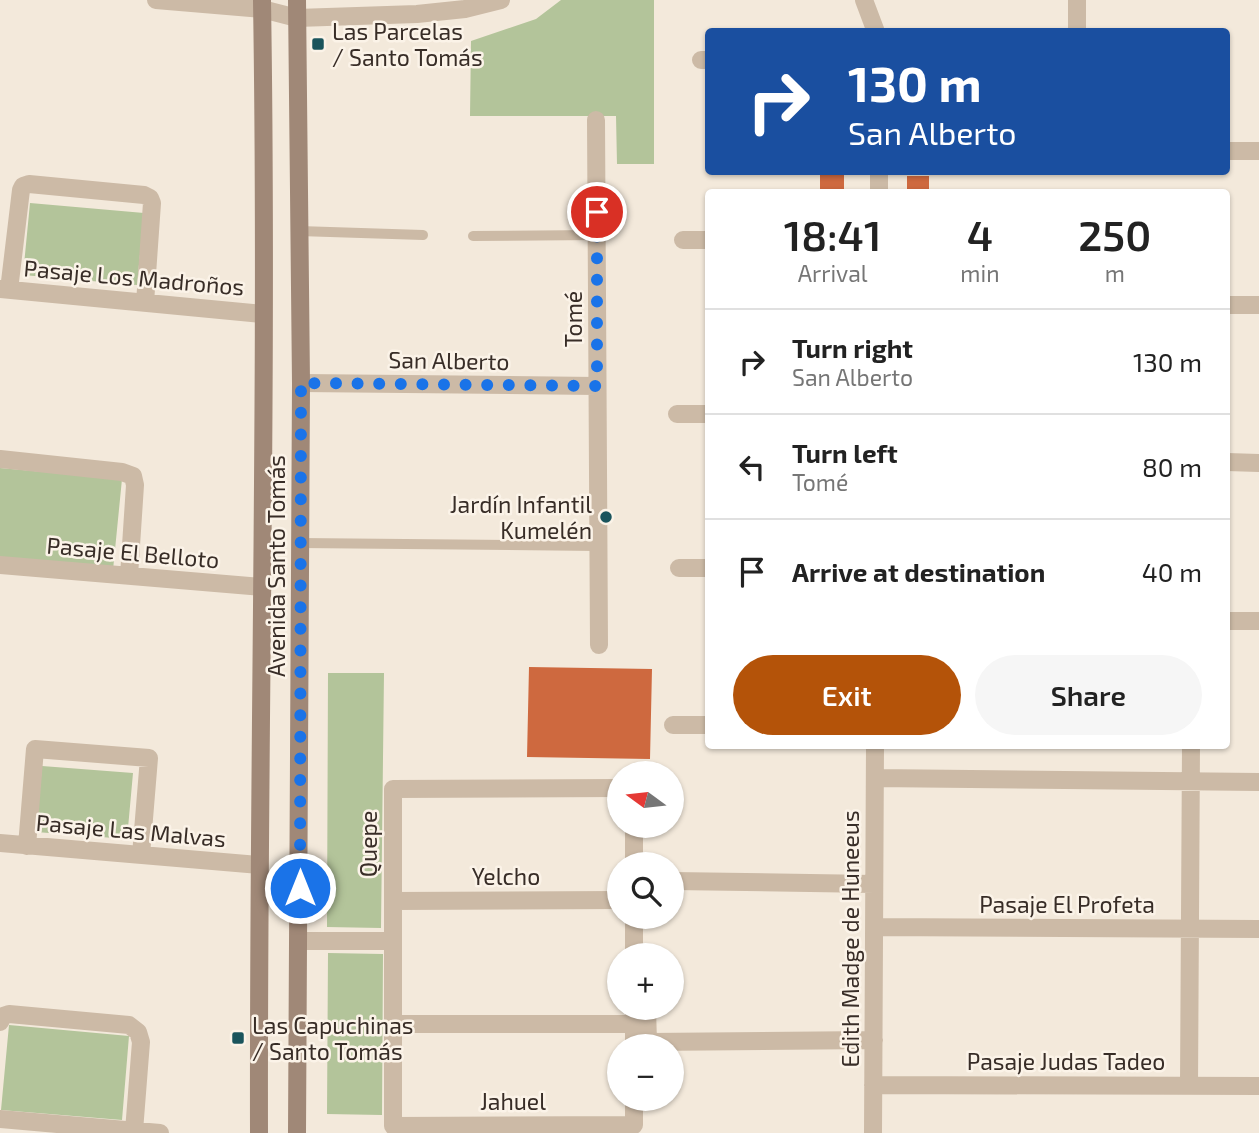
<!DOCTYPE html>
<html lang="en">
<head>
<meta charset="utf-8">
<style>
  body { margin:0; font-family:"Exo 2",sans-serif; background:#f6f6f6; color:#222; height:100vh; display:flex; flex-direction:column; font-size:26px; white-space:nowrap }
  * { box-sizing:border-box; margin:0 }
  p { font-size:23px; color:#767676 }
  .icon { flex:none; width:38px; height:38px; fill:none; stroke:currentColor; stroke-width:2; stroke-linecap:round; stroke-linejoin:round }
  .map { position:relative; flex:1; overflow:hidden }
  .drawer { position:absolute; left:705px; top:189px; width:525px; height:560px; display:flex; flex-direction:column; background:#fff; border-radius:7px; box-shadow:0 2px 5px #0004 }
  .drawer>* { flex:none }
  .hud { position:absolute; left:705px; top:28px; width:525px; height:147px; border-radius:7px; box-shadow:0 2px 5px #0004; background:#1a4fa0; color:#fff; overflow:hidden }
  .needle { width:46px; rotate:285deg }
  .fabs { position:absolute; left:607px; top:761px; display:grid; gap:14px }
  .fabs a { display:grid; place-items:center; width:77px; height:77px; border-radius:50%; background:#fff; box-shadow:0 2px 5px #0004; font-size:35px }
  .pin { position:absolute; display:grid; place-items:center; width:60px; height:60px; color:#fff; margin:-30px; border:4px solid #fff; border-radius:50%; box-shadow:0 2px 7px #0007 }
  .me { position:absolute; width:77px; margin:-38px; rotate:0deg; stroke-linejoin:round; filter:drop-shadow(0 0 5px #0008) }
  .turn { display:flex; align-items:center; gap:24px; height:147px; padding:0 28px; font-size:32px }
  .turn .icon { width:91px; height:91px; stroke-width:2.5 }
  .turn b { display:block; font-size:49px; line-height:60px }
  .eta { display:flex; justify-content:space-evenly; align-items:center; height:119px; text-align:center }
  .eta b { font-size:42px; font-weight:600; line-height:49px }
  .action { display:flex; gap:14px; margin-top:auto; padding:14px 28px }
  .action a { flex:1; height:80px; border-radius:42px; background:#b45309; color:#fff; font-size:28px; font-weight:600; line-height:80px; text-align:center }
  .action a+a { background:#f6f6f6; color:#222 }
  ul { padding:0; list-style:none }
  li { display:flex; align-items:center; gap:21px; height:105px; padding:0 28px; border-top:2px solid #e0e0e0 }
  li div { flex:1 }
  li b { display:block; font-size:26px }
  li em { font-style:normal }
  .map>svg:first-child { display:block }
  .green { fill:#b3c49a }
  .building { fill:#ce693f }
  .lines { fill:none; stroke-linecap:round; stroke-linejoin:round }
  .lane { stroke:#ccbaa6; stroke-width:10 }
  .street { stroke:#ccbaa6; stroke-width:18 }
  .secondary { stroke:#a08877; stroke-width:18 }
  .route { stroke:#1a73e8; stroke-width:12; stroke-dasharray:0 21.6 }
  .poi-dot { fill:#1a545c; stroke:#fbf3e8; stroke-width:2.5 }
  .labels { text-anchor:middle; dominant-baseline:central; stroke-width:5; stroke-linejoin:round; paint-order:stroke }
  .poi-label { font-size:23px; fill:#382d27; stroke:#fbf3e8; text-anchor:start }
  .street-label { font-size:23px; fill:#382d27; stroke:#fbf3e8 }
</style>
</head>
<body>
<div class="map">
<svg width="1259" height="1133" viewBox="0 0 1259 1133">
  <rect width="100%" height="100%" fill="#f3e9db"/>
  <!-- green -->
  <path class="green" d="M 561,0 L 654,0 L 654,164 L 617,164 L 616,116 L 470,116 L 471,41 L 536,19 Z
    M 30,203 L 144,213 L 137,285 L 23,275 Z
    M 0,468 L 122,479 L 113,570 L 0,559 Z
    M 328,673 L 384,673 L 381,928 L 327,927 Z
    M 42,766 L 133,773 L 127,839 L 36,832 Z
    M 328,953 L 383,954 L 382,1115 L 327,1114 Z
    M 9,1025 L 129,1036 L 122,1120 L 1,1110 Z"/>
  <!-- building -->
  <path class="building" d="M 820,172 L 844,172 L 844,192 L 820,192 Z
    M 907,176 L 929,176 L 929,192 L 907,192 Z
    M 529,667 L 652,669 L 650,759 L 527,757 Z"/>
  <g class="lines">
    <!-- lane -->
    <path class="lane" d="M 299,231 L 423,235
      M 473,236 L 597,235
      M 300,543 L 598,546"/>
    <!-- street -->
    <path class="street" d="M 156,0 L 262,9 L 297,18 L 417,14 L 465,9 L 501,0
      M 864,0 L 876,32
      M 1077,32 L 1077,0
      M 701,60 L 709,60
      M 596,120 L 599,645
      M 1227,151 L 1259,151
      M 879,192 L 879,172
      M 683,240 L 709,240
      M 0,289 L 263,314
      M 9,290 L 21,190 L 23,186 L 29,184 L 144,195 L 150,198 L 152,203 L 145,303
      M 1227,305 L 1259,305
      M 301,383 L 597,386
      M 677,414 L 709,414
      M 0,459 L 122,472 L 133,476 L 135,485 L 129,576
      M 1227,462 L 1259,463
      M 0,565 L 263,587
      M 679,568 L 709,568
      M 1227,621 L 1259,621
      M 673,725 L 709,725
      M 875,778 L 1259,782
      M 620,788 L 393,789 L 393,1126 L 634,1125 L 634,1099
      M 0,843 L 259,865
      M 27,846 L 35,749 L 149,758 L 141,855
      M 634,864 L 634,826
      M 672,881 L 874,884
      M 393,901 L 620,900
      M 874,927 L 1259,929
      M 299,941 L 393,941
      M 634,956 L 634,917
      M 634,1008 L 634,1046
      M 647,1008 L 648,1042 L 874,1040
      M 0,1022 L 3,1016 L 9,1014 L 129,1025 L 138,1032 L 141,1042 L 134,1131
      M 393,1024 L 634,1024
      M 873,1085 L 1259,1086
      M 1189,1086 L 1191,746
      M 0,1119 L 160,1133
      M 873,1133 L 875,746"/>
    <!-- secondary -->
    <path class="secondary" d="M 297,0 L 301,383 L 297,1133
      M 259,1133 C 258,755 268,378 262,0"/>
  </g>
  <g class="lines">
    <!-- route -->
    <path class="route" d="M 300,888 L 301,383 L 597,386 L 597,212"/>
  </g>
  <!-- markers -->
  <g class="poi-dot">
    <rect x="311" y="37" width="14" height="14" rx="3.5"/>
    <circle cx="606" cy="517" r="7"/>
    <rect x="231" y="1031" width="14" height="14" rx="3.5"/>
  </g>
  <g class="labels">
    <!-- poi labels -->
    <g class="poi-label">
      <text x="332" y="31">Las Parcelas<tspan x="332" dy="26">/ Santo Tomás</tspan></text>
      <text x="592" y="504" text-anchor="end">Jardín Infantil<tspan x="592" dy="26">Kumelén</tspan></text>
      <text x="252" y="1025">Las Capuchinas<tspan x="252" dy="26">/ Santo Tomás</tspan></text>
    </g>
    <!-- street labels -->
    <g class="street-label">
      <text transform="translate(134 277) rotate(5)">Pasaje Los Madroños</text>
      <text transform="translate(573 319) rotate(-90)">Tomé</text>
      <text transform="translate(449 360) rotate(1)">San Alberto</text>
      <text transform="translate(133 552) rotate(5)">Pasaje El Belloto</text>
      <text transform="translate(276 566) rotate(-90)">Avenida Santo Tomás</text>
      <text transform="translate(131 830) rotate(5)">Pasaje Las Malvas</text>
      <text transform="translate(368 844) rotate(-90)">Quepe</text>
      <text x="506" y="876">Yelcho</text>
      <text x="1067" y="904">Pasaje El Profeta</text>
      <text transform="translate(850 939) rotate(-90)">Edith Madge de Huneeus</text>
      <text x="1066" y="1061">Pasaje Judas Tadeo</text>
      <text x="513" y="1101">Jahuel</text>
    </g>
  </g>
</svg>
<div class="fabs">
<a><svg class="needle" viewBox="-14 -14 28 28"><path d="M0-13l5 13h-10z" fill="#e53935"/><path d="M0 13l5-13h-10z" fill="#767676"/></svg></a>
<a><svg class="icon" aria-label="search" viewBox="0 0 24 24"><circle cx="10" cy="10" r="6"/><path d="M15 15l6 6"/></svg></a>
<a>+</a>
<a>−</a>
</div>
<div class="pin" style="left:597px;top:212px;background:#d93025"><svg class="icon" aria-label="arrive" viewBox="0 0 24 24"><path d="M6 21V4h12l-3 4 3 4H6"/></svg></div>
<svg class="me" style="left:300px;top:888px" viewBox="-20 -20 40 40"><circle r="17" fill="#1a73e8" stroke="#fff" stroke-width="3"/><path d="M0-11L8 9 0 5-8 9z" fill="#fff"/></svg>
<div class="hud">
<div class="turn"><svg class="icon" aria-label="right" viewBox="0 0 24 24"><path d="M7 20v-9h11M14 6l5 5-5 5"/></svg><div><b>130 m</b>San Alberto</div></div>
</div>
<section class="drawer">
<div class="eta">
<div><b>18:41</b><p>Arrival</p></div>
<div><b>4</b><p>min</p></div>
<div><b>250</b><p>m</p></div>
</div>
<ul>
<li><svg class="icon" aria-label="right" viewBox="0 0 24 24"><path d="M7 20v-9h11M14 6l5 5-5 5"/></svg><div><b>Turn right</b><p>San Alberto</p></div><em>130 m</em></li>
<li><svg class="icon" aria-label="left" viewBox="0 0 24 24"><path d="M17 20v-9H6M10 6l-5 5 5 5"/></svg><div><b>Turn left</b><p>Tomé</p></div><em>80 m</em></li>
<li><svg class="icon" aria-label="arrive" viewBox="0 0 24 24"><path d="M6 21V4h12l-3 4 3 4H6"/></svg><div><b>Arrive at destination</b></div><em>40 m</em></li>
</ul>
<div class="action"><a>Exit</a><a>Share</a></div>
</section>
</div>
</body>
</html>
